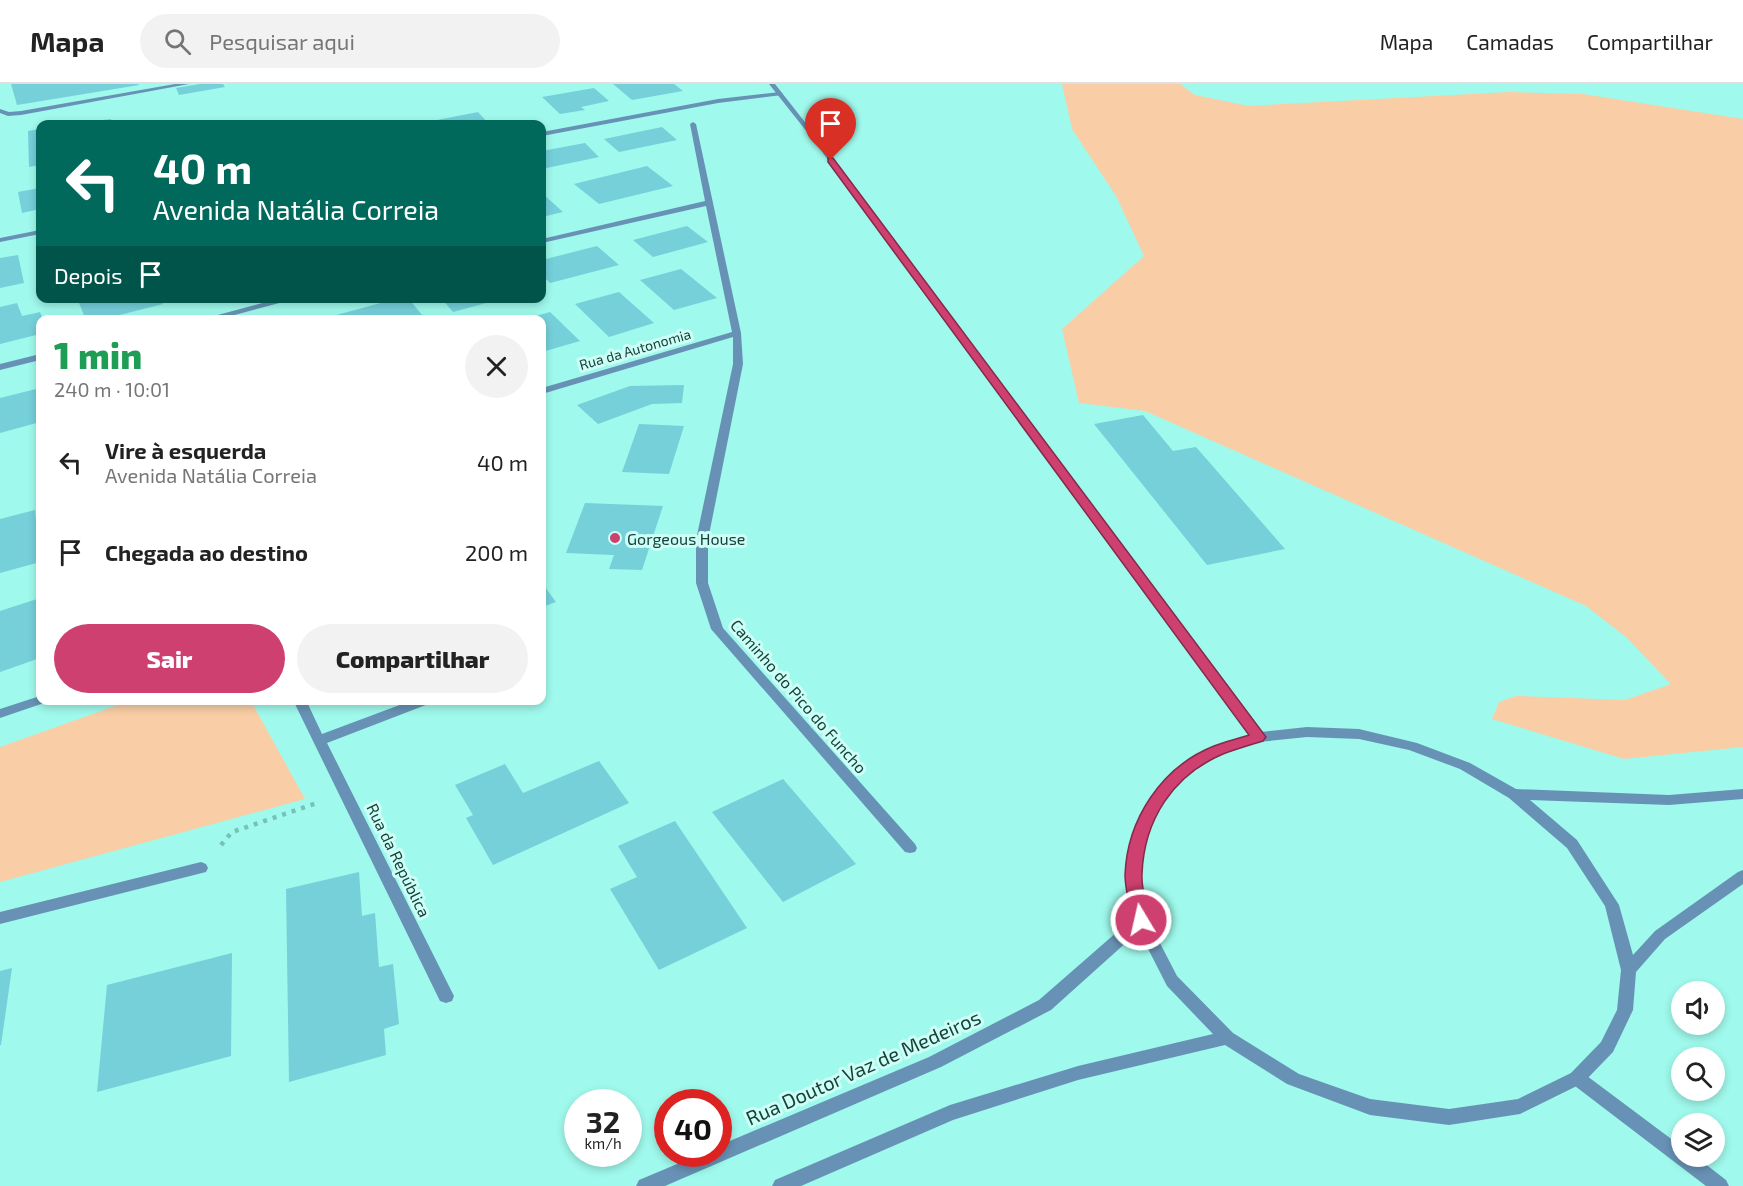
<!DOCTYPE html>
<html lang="pt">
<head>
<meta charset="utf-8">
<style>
  body { margin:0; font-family:"Exo 2",sans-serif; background:#f2f2f2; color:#222; height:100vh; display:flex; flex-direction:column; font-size:22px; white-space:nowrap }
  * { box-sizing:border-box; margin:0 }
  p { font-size:20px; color:#767676 }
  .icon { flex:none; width:33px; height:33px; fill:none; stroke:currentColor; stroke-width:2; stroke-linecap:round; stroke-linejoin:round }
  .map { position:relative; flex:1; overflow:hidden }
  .drawer { position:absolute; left:36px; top:231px; width:510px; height:390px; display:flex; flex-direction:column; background:#fff; border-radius:12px; box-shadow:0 3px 9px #0003 }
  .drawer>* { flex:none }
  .hud { position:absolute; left:36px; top:36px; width:510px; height:183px; border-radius:12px; box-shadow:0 3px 9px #0003; background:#00695c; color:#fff; overflow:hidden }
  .controls { position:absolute; left:1671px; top:897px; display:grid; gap:12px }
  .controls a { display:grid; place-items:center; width:54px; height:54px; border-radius:50%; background:#fff; box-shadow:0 3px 9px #0003; font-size:30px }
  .speed { position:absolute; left:564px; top:1005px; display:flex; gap:12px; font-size:30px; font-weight:700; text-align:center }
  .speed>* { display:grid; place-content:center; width:78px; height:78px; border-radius:50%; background:#fff; box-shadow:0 3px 9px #0003; line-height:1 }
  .speed small { font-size:15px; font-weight:400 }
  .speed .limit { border:9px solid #d22; background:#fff; color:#111 }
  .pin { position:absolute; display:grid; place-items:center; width:51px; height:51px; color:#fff; margin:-62px -26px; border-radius:50% 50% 50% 0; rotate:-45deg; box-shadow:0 0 6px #0007 }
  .pin .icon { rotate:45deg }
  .me { position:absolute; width:66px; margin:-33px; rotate:351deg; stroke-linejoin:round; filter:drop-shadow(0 0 4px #0008) }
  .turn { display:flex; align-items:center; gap:21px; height:126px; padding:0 18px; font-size:27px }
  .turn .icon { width:78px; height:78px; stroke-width:2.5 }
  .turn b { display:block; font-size:42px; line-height:51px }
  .then { display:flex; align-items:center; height:57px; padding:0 18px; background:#0003; gap:12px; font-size:22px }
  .round { display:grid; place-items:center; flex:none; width:63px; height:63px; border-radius:32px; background:#f2f2f2 }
  .overview { display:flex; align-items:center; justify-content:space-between; height:102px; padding:0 18px }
  h1 { font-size:36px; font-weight:800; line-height:45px; color:#1e9e55 }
  .primary-button { display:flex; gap:12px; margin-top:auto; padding:12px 18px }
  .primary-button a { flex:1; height:69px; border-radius:36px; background:#cd406f; color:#fff; font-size:24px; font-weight:800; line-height:69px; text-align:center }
  .primary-button a+a { background:#f2f2f2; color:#222 }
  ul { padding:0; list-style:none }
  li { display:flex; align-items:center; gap:18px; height:90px; padding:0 18px }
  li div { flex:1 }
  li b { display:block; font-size:22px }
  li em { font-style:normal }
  header { display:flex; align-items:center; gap:36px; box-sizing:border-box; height:84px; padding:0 30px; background:#fff; border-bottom:2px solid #e0e0e0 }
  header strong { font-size:28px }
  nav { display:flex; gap:33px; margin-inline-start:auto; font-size:21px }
  .search { width:420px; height:54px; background:#f2f2f2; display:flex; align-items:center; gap:15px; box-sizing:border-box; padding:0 21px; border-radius:33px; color:#767676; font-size:22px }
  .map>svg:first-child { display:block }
  .green { fill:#f9cea6 }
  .building { fill:#75d0da }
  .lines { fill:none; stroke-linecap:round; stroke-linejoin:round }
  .path { stroke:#77c1b6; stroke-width:4.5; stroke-dasharray:4 6; stroke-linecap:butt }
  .minor { fill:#6892b5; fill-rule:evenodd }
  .tertiary { fill:#6892b5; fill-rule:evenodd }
  .route { fill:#cd406f; stroke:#852a48; stroke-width:1.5 }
  .poi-dot { fill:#cd406f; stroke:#ccfff6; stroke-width:2 }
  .labels { text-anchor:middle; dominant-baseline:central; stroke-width:6; stroke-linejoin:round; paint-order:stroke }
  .far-street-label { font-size:14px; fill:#1b403c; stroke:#ccfff6 }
  .poi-label { font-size:16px; fill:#1b403c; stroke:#ccfff6; text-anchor:start }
  .street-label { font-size:16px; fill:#1b403c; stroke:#ccfff6 }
  .near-street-label { font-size:20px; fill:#1b403c; stroke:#ccfff6 }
</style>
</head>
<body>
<header>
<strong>Mapa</strong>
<div class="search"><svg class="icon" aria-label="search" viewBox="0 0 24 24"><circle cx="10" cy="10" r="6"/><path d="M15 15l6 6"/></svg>Pesquisar aqui</div>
<nav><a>Mapa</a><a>Camadas</a><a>Compartilhar</a></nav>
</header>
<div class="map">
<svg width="1743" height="1102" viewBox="0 0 1743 1102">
  <rect width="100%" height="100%" fill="#9ff9ec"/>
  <!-- green -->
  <path class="green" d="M 1062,0 L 1180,0 L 1195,11 L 1249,22 L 1509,8 L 1583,10 L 1743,35 L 1743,663 L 1624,675 L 1492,635 L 1499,618 L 1516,612 L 1625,616 L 1671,600 L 1626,553 L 1586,522 L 1145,327 L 1079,319 L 1062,245 L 1144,172 L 1116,112 L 1072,45 Z
    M 129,617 L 251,617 L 305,715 L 0,798 L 0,663 Z"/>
  <!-- building -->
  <path class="building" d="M 11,0 L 138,0 L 139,1 L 17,21 Z
    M 200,0 L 223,0 L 225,3 L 179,11 L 176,4 Z
    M 613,0 L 674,0 L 683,7 L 632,16 Z
    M 594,4 L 609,17 L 581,23 L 585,26 L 560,30 L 542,13 Z
    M 478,28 L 489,40 L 435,40 L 432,37 Z
    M 111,35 L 112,40 L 79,40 L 79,39 Z
    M 662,43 L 677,56 L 619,68 L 604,55 Z
    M 40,45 L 40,81 L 29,83 L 28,47 Z
    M 585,59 L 599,73 L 542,85 L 542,67 Z
    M 647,82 L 673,102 L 599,120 L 574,100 Z
    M 40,104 L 40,125 L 22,129 L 18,108 Z
    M 542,109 L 563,128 L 542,133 Z
    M 687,142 L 708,158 L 653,173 L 633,156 Z
    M 597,162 L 619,181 L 550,199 L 542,191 L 542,176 Z
    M 18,171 L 24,199 L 0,204 L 0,174 Z
    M 681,185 L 717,214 L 674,226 L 640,196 Z
    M 619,208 L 654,239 L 609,253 L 575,220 Z
    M 96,214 L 159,214 L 163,220 L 100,236 L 86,236 L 79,219 Z
    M 399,214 L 408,214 L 423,232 L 411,236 L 331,236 L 329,233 Z
    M 441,214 L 501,214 L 501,215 L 453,228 Z
    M 17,219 L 22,232 L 40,228 L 43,236 L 40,236 L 40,250 L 0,260 L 0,223 Z
    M 550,228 L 580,257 L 542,268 L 542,236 L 525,235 Z
    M 684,301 L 682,319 L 652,320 L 598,340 L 577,321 L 630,302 Z
    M 40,304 L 40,338 L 0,349 L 0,314 Z
    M 1143,331 L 1173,367 L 1196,363 L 1285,465 L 1207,481 L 1094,340 Z
    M 639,340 L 684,342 L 669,390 L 622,388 Z
    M 585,419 L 663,422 L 642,486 L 609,485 L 614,471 L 566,469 Z
    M 35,426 L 40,478 L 0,489 L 0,435 Z
    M 542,499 L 556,518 L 542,523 Z
    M 40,514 L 40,574 L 0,588 L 0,527 Z
    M 599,677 L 629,719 L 493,781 L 466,734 L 473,731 L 455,701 L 505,680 L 523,709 Z
    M 783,695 L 856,780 L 783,818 L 712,728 Z
    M 675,737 L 747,844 L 659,886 L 610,805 L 637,793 L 618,762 Z
    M 359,788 L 362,832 L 375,829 L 379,883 L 393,880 L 399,940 L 384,945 L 386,971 L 289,998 L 286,805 Z
    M 232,869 L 231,972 L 97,1008 L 107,901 Z
    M 12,884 L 1,961 L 0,961 L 0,887 Z"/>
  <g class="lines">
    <!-- path -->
    <path class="path" d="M 221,761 L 232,748 L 317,719"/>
    <!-- minor -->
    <path class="minor" d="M 175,0 L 189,0 L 21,31 L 8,32 L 0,29 L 0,25 L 9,28 L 21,27 Z
      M 780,8 L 783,10 L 782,11 L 718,19 L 542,52 L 542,48 L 718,15 Z
      M 693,38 L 696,40 L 741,249 L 743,280 L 708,456 L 708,499 L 723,544 L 915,760 L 917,764 L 915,768 L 910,769 L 905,768 L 711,545 L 696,499 L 696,456 L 733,280 L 733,253 L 542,310 L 542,304 L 732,248 L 706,122 L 542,159 L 542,155 L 705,117 L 690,40 Z
      M 40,146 L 40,150 L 0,158 L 0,154 Z
      M 281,214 L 298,214 L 216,236 L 199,236 Z
      M 40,270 L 40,276 L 0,286 L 0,280 Z
      M 40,612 L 40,616 L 46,616 L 44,619 L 0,634 L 0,625 Z
      M 293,616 L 306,616 L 322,650 L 413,616 L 433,616 L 431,619 L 327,659 L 454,912 L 452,917 L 446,919 L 440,917 Z
      M 201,778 L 206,780 L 208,784 L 206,788 L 0,840 L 0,828 Z
      M 1577,987 L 1583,989 L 1682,1063 L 1682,1072 L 1695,1072 L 1726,1096 L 1729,1102 L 1706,1102 L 1571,999 L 1569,994 L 1571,989 Z"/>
    <!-- tertiary -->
    <path class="tertiary" d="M 769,0 L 775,0 L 819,56 L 1261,648 L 1307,643 L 1359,645 L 1417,659 L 1470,679 L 1516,705 L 1669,711 L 1743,705 L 1743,715 L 1669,721 L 1530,716 L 1577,756 L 1619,821 L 1633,871 L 1655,847 L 1738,788 L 1743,786 L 1743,800 L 1665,855 L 1636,888 L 1633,926 L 1613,968 L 1583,999 L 1520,1030 L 1449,1041 L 1370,1031 L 1287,1000 L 1225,961 L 1078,996 L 953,1036 L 801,1102 L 772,1102 L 775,1096 L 950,1021 L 1078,982 L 1213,950 L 1167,902 L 1139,847 L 1051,926 L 941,983 L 665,1102 L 636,1102 L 639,1096 L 701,1070 L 718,1070 L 718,1062 L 929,973 L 1039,916 L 1133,834 C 1131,821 1127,806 1126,793 C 1124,754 1148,707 1178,684 C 1200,668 1225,660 1250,651 L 815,58 ZM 1307,653 L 1359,655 L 1409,666 L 1460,685 L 1509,714 L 1567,764 L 1605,822 L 1621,886 L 1617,926 L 1601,958 L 1571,989 L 1518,1015 L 1449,1025 L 1370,1015 L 1299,990 L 1233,949 L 1177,892 L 1148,836 L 1140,792 L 1145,752 L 1160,720 L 1187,691 L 1222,670 L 1259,658 Z"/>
  </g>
  <!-- route -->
  <path class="route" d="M 828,74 L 833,74 L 1266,653 L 1263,657 C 1250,661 1236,665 1223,670 C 1173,691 1144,736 1142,790 C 1141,805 1147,822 1149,836 L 1147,841 L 1141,843 L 1135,841 L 1132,836 C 1130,822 1125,805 1125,791 C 1127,736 1161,683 1214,662 C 1225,658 1237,655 1249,651 L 828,78 Z"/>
  <!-- markers -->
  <circle class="poi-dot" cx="615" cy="454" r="6"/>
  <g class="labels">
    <!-- far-street labels -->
    <g class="far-street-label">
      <text transform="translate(635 265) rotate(-16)">Rua da Autonomia</text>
    </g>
    <!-- poi labels -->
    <g class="poi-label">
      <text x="627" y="454">Gorgeous House</text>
    </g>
    <!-- street labels -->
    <g class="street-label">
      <text transform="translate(799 612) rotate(49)">Caminho do Pico do Funcho</text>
      <text transform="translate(399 776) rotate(64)">Rua da República</text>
    </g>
    <!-- near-street labels -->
    <g class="near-street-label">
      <text transform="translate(863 983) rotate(-24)">Rua Doutor Vaz de Medeiros</text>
    </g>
  </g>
</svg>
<div class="controls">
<a><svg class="icon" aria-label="sound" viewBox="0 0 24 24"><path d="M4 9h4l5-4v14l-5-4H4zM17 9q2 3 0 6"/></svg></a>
<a><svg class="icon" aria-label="search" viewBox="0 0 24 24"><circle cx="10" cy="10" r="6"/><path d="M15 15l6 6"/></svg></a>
<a><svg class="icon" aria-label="layers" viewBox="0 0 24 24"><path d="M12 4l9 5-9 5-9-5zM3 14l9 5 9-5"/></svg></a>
</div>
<div class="speed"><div>32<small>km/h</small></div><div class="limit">40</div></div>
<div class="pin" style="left:831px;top:76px;background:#d93025"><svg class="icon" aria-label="arrive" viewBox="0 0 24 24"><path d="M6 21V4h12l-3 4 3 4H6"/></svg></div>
<svg class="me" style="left:1141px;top:836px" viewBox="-20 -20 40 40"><circle r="17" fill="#cd406f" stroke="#fff" stroke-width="3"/><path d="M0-11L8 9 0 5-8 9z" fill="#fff"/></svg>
<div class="hud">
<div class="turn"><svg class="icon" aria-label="left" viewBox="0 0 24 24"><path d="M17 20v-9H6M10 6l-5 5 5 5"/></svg><div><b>40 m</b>Avenida Natália Correia</div></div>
<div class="then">Depois<svg class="icon" aria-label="arrive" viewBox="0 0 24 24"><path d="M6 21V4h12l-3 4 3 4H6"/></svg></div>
</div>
<section class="drawer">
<div class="overview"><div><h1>1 min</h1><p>240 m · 10:01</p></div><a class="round"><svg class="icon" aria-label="close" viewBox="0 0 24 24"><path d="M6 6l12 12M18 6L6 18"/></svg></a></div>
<ul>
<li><svg class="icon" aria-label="left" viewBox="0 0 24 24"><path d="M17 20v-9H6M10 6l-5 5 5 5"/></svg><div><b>Vire à esquerda</b><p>Avenida Natália Correia</p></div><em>40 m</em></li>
<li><svg class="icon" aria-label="arrive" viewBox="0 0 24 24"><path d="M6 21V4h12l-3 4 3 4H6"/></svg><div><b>Chegada ao destino</b></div><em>200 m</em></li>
</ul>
<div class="primary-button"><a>Sair</a><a>Compartilhar</a></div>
</section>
</div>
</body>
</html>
